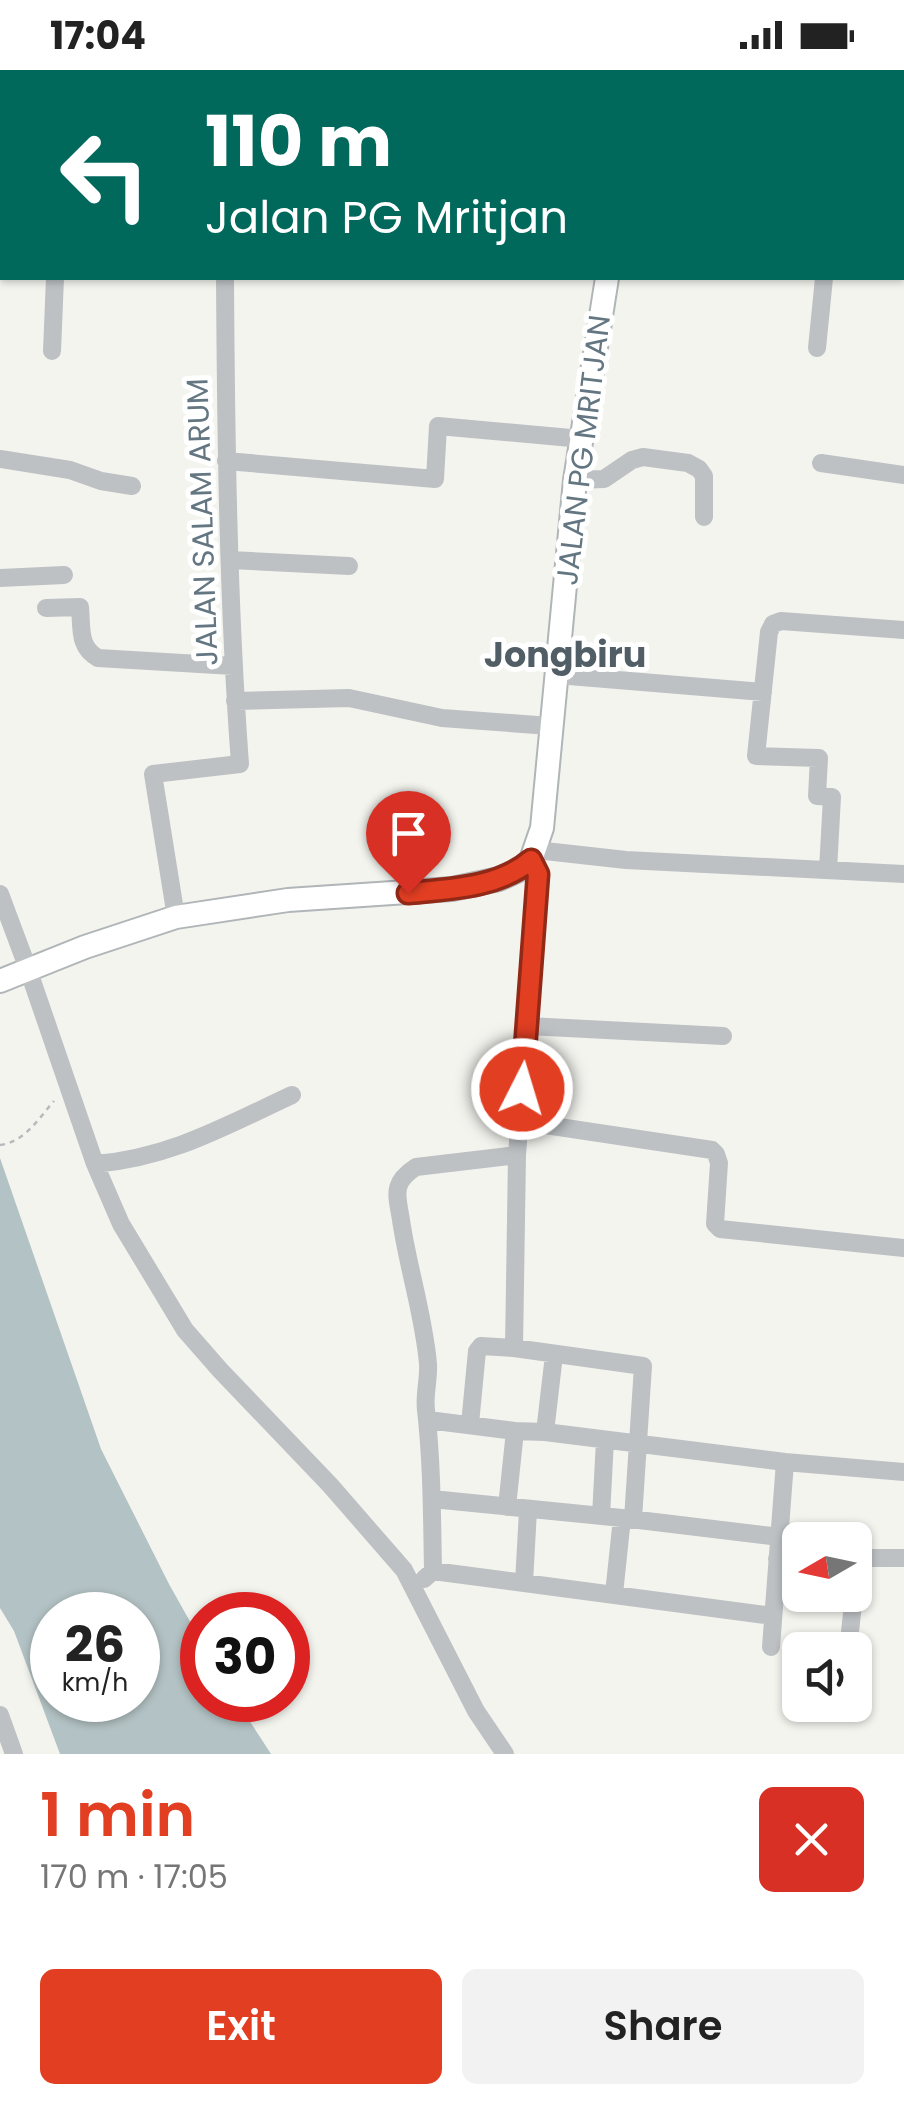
<!DOCTYPE html>
<html lang="en">
<head>
<meta charset="utf-8">
<style>
  body { margin:0; font-family:Poppins,sans-serif; background:#f2f2f2; color:#222; height:100vh; display:flex; flex-direction:column; font-size:38px; white-space:nowrap }
  * { box-sizing:border-box; margin:0 }
  p { font-size:32px; color:#767676 }
  .icon { flex:none; width:55px; height:55px; fill:none; stroke:currentColor; stroke-width:2; stroke-linecap:round; stroke-linejoin:round }
  .map { position:relative; height:1684px; overflow:hidden }
  .details { display:flex; flex-direction:column; background:#fff; flex:1 }
  .details>* { flex:none }
  .banner { position:absolute; left:0px; top:0px; width:905px; height:210px; box-shadow:0 2px 8px #0004; background:#00695c; color:#fff; overflow:hidden }
  .needle { width:65px; rotate:261deg }
  .fabs { position:absolute; left:782px; top:1452px; display:grid; gap:20px }
  .fabs a { display:grid; place-items:center; width:90px; height:90px; border-radius:15px; background:#fff; box-shadow:0 2px 8px #0004; font-size:50px }
  .speed { position:absolute; left:30px; top:1522px; display:flex; gap:20px; font-size:50px; font-weight:700; text-align:center }
  .speed>* { display:grid; place-content:center; width:130px; height:130px; border-radius:50%; background:#fff; box-shadow:0 2px 8px #0004; line-height:1 }
  .speed small { font-size:25px; font-weight:400 }
  .speed .limit { border:15px solid #d22; background:#fff; color:#111 }
  .pin { position:absolute; display:grid; place-items:center; width:85px; height:85px; color:#fff; margin:-102px -42px; border-radius:50% 50% 50% 0; rotate:-45deg; box-shadow:0 0 10px #0007 }
  .pin .icon { rotate:45deg }
  .me { position:absolute; width:110px; margin:-55px; rotate:5deg; stroke-linejoin:round; filter:drop-shadow(0 0 8px #0008) }
  .turn { display:flex; align-items:center; gap:35px; height:210px; padding:0 40px; font-size:45px }
  .turn .icon { width:130px; height:130px; stroke-width:2.5 }
  .turn b { display:block; font-size:70px; line-height:85px }
  .round { display:grid; place-items:center; flex:none; width:105px; height:105px; border-radius:15px; background:#f2f2f2 }
  .overview { display:flex; align-items:center; justify-content:space-between; height:170px; padding:0 40px }
  h1 { font-size:60px; font-weight:600; line-height:75px; color:#e13e22 }
  .primary-button { display:flex; gap:20px; margin-top:auto; padding:20px 40px }
  .primary-button a { flex:1; height:115px; border-radius:15px; background:#e13e22; color:#fff; font-size:40px; font-weight:600; line-height:115px; text-align:center }
  .primary-button a+a { background:#f2f2f2; color:#222 }
  .status { display:flex; justify-content:space-between; align-items:center; height:70px; padding:0 50px; background:#fff; direction:ltr }
  .status svg { height:28px; fill:currentColor }
  .map>svg:first-child { display:block }
  .built { fill:#e4e5e3 }
  .water { fill:#b3c2c4; fill-rule:evenodd }
  .lines { fill:none; stroke-linecap:round; stroke-linejoin:round }
  .stream { stroke:#b3c2c4; stroke-width:4 }
  .major-casing { stroke:#b0b5b8; stroke-width:26 }
  .highway-casing { stroke:#b0b4b7; stroke-width:31 }
  .path { stroke:#b7babc; stroke-width:2.5; stroke-dasharray:5 5; stroke-linecap:butt }
  .minor { stroke:#bdc1c4; stroke-width:18 }
  .major { stroke:#fff; stroke-width:22 }
  .highway { stroke:#fff; stroke-width:28 }
  .route-casing { stroke:#922816; stroke-width:25 }
  .route { stroke:#e13e22; stroke-width:18 }
  .labels { text-anchor:middle; dominant-baseline:central; stroke-width:10; stroke-linejoin:round; paint-order:stroke }
  .street-label { font-size:30px; fill:#637681; stroke:#fff }
  .quarter-label { font-size:35px; font-weight:bold; fill:#515e66; stroke:#fff }
</style>
</head>
<body>
<div class="status"><b>17:04</b><svg viewBox="0 0 49 12"><path d="M0 12V9h3v3zM5 12V6h3v6zM10 12V3h3v9zM15 12V0h3v12zM26 1h20v11H26zM47 4h2v5h-2z"/></svg></div>
<div class="map">
<svg width="904" height="1684" viewBox="0 0 904 1684">
  <rect width="100%" height="100%" fill="#f4f4ef"/>
  <!-- built -->
  <path class="built" d="M 649,0 L 904,0 L 904,152 L 902,2 L 649,2 Z"/>
  <!-- water -->
  <path class="water" d="M 0,1088 L 101,1379 L 169,1514 L 202,1573 L 202,1630 L 236,1630 L 271,1684 L 60,1684 L 14,1561 L 0,1538 ZM 52,1545 L 138,1545 L 138,1630 L 52,1630 Z"/>
  <g class="lines">
    <!-- stream -->
    <path class="stream" d="M 902,146 L 904,146"/>
    <!-- major casing -->
    <g class="major-casing">
      <path id="major" d="M 643,2 L 643,0
        M 0,911 L 85,877 L 176,847 L 288,830 L 452,819 L 499,809 L 521,799 L 531,790 L 542,758 L 575,410 L 607,208"/>
    </g>
    <!-- highway casing -->
    <g class="highway-casing">
      <path id="highway" d="M 0,147 L 2,148
        M 902,164 L 904,164"/>
    </g>
    <!-- path -->
    <path class="path" d="M 0,1075 C 25,1072 38,1049 54,1031"/>
    <!-- minor -->
    <path class="minor" d="M 41,2 L 41,0
      M 401,2 L 402,0
      M 902,56 L 904,56
      M 0,180 L 2,179
      M 817,278 L 824,208
      M 52,281 L 55,208
      M 0,389 L 70,400 L 101,411 L 132,416
      M 226,391 L 435,409 L 438,356 L 582,369
      M 821,393 L 904,405
      M 575,410 L 604,409 L 632,390 L 643,387 L 688,393 L 699,399 L 704,406 L 704,447
      M 231,490 L 349,496
      M 0,508 L 64,505
      M 46,538 L 80,537 C 82,558 78,577 98,588 L 233,596
      M 557,605 L 763,622
      M 235,631 L 349,628 L 442,648 L 550,656
      M 536,780 L 626,790 L 904,804
      M 828,800 L 832,727 L 817,726 L 819,688 L 756,686 L 769,562 L 773,554 L 781,551 L 904,560
      M 0,824 L 28,899 L 95,1094 L 121,1154 L 185,1260 L 220,1300 L 330,1415 L 404,1500 L 476,1641 L 505,1684
      M 176,847 L 153,704 L 240,694 C 228,532 226,370 225,208
      M 528,956 L 723,966
      M 519,1051 L 712,1080 L 716,1084 L 719,1093 L 715,1154 L 720,1159 L 904,1178
      M 95,1094 C 170,1088 225,1056 292,1025
      M 514,1278 L 517,1085
      M 428,1350 L 515,1361 L 545,1362 L 785,1392 L 904,1402
      M 470,1354 L 477,1281 L 481,1276 L 514,1278 L 643,1296 L 633,1449
      M 545,1362 L 554,1285
      M 432,1429 L 622,1448 L 780,1467
      M 507,1437 L 515,1361
      M 601,1446 L 605,1370
      M 779,1476 L 800,1477
      M 777,1489 L 800,1490
      M 855,1492 L 868,1488 L 904,1488
      M 433,1501 C 432,1447 432,1393 426,1340 C 424,1325 429,1309 428,1294 C 424,1246 408,1198 401,1150 C 397,1125 391,1113 416,1097 L 517,1085 L 538,804 L 531,790
      M 424,1509 L 433,1501 L 773,1546
      M 524,1513 L 528,1440
      M 614,1524 L 622,1448
      M 771,1577 L 785,1392
      M 848,1580 L 854,1525
      M 0,1645 L 14,1684"/>
    <!-- major -->
    <use href="#major" class="major"/>
    <!-- highway -->
    <use href="#highway" class="highway"/>
  </g>
  <g class="lines">
    <!-- route casing -->
    <g class="route-casing">
      <path id="route" d="M 408,823 C 449,819 498,818 531,790 L 538,804 L 522,1019"/>
    </g>
    <!-- route -->
    <use href="#route" class="route"/>
  </g>
  <g class="labels">
    <!-- street labels -->
    <g class="street-label">
      <text transform="translate(583 380) rotate(-83)">JALAN PG MRITJAN</text>
      <text transform="translate(202 452) rotate(-92)">JALAN SALAM ARUM</text>
    </g>
    <!-- quarter labels -->
    <g class="quarter-label">
      <text x="565" y="584">Jongbiru</text>
    </g>
  </g>
</svg>
<div class="fabs">
<a><svg class="needle" viewBox="-14 -14 28 28"><path d="M0-13l5 13h-10z" fill="#e53935"/><path d="M0 13l5-13h-10z" fill="#767676"/></svg></a>
<a><svg class="icon" aria-label="sound" viewBox="0 0 24 24"><path d="M4 9h4l5-4v14l-5-4H4zM17 9q2 3 0 6"/></svg></a>
</div>
<div class="speed"><div>26<small>km/h</small></div><div class="limit">30</div></div>
<div class="pin" style="left:408px;top:823px;background:#d93025"><svg class="icon" aria-label="arrive" viewBox="0 0 24 24"><path d="M6 21V4h12l-3 4 3 4H6"/></svg></div>
<svg class="me" style="left:522px;top:1019px" viewBox="-20 -20 40 40"><circle r="17" fill="#e13e22" stroke="#fff" stroke-width="3"/><path d="M0-11L8 9 0 5-8 9z" fill="#fff"/></svg>
<div class="banner">
<div class="turn"><svg class="icon" aria-label="left" viewBox="0 0 24 24"><path d="M17 20v-9H6M10 6l-5 5 5 5"/></svg><div><b>110 m</b>Jalan PG Mritjan</div></div>
</div>
</div>
<section class="details">
<div class="overview"><div><h1>1 min</h1><p>170 m · 17:05</p></div><a class="round" style="background:#d93025;color:#fff"><svg class="icon" aria-label="close" viewBox="0 0 24 24"><path d="M6 6l12 12M18 6L6 18"/></svg></a></div>
<div class="primary-button"><a>Exit</a><a>Share</a></div>
</section>
</body>
</html>
